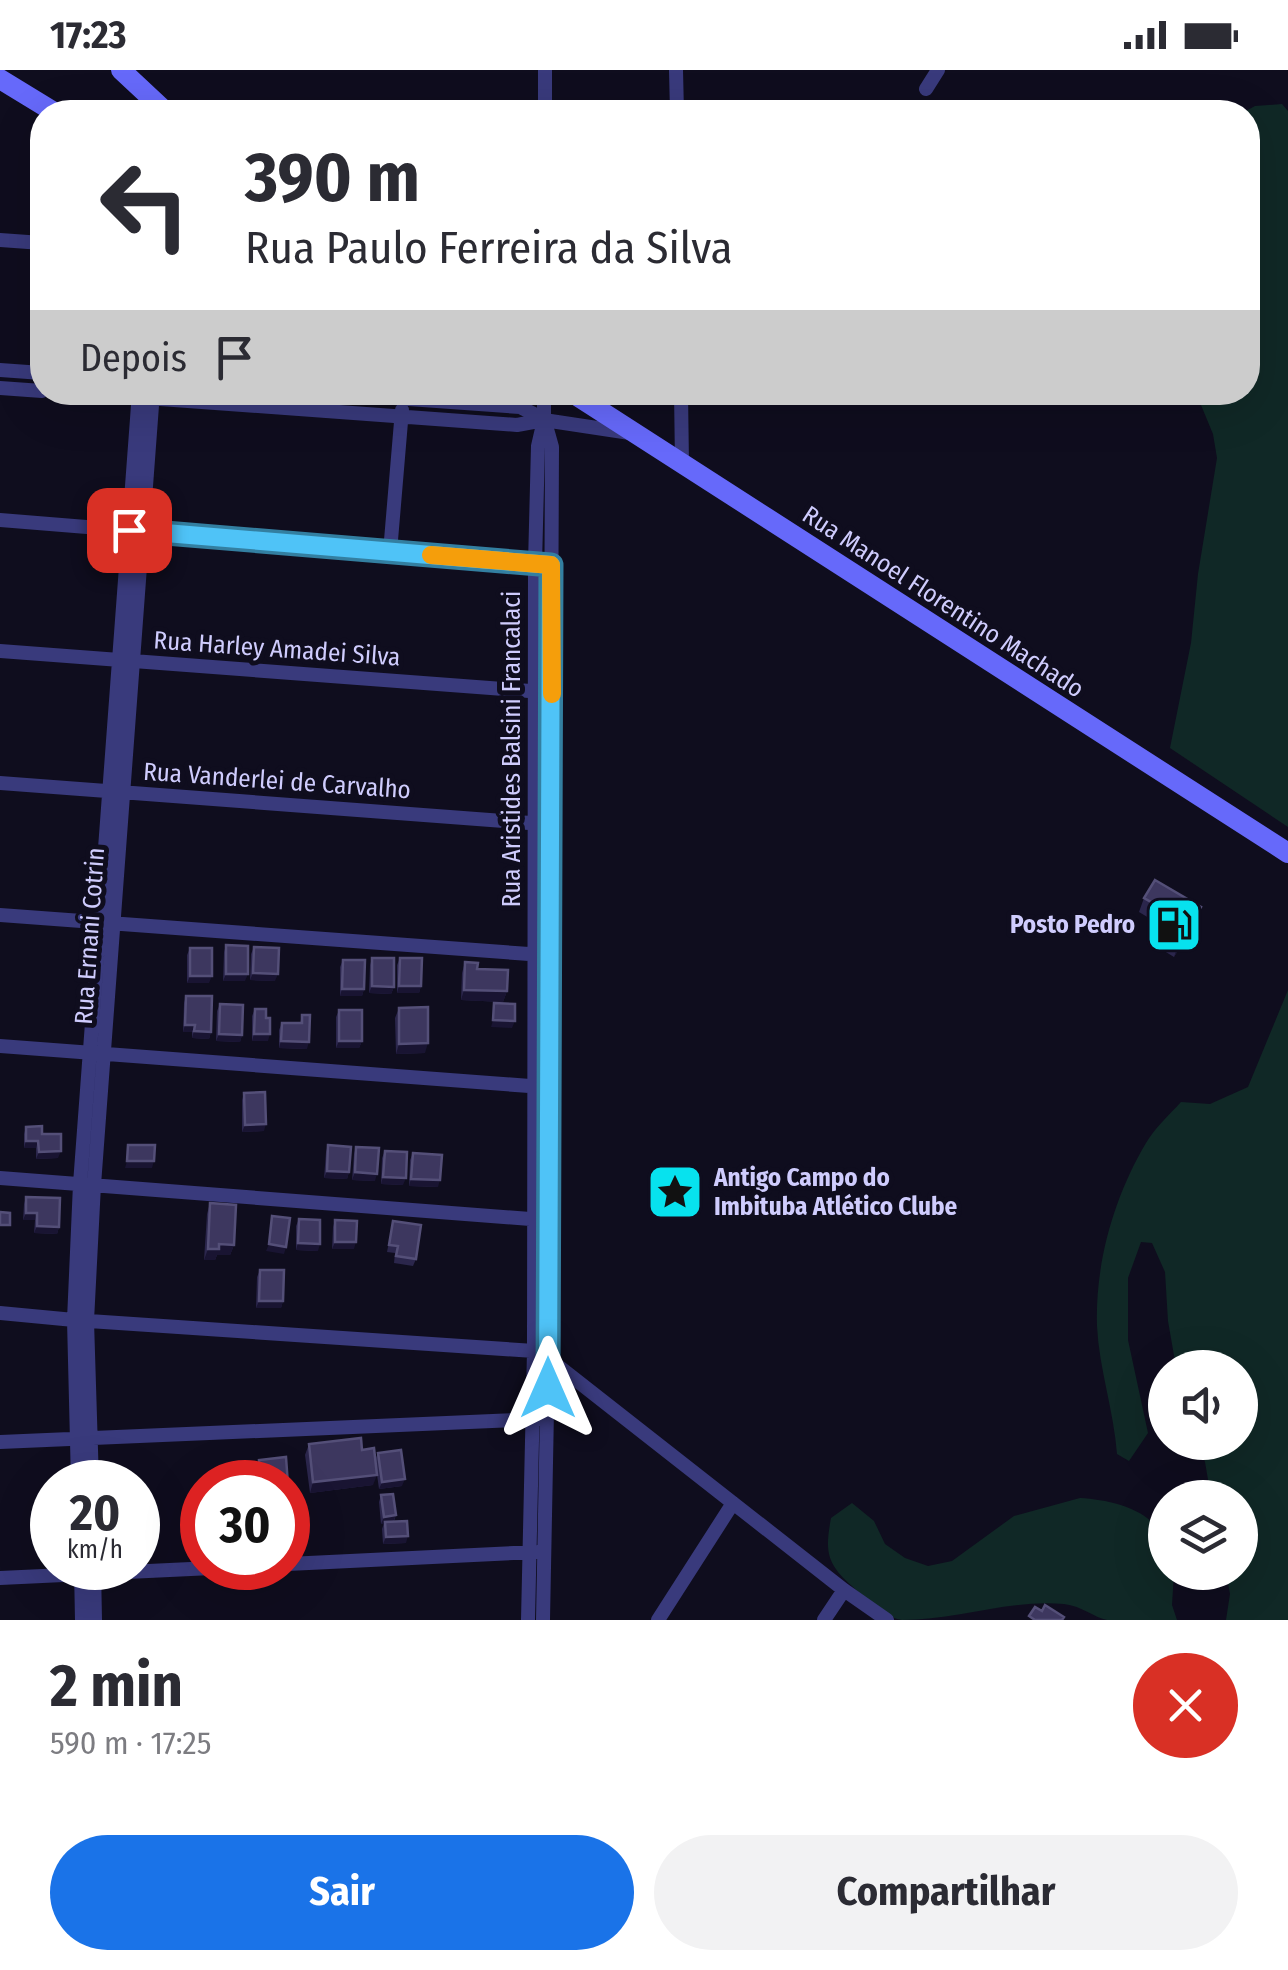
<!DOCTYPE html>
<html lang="pt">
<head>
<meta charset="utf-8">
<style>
  body { margin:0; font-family:"Fira Sans Condensed",sans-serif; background:#f2f2f3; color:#2b2b33; height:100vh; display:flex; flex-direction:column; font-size:38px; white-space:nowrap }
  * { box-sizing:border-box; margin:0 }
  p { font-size:32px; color:#7c7c81 }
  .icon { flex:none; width:55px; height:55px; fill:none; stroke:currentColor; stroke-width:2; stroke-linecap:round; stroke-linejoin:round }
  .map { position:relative; height:1550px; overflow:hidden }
  .side { display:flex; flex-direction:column; background:#fff; flex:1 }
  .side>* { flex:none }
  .banner { position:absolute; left:30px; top:30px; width:1230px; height:305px; border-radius:40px; box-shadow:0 10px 40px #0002; background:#fff; color:#2b2b33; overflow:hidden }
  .fabs { position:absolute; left:1148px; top:1280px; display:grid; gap:20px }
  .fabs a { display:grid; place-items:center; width:110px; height:110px; border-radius:50%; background:#fff; box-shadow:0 10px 40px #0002; font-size:50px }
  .speed { position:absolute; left:30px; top:1390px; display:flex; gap:20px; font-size:50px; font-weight:700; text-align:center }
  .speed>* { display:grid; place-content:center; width:130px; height:130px; border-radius:50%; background:#fff; box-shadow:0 10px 40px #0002; line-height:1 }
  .speed small { font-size:25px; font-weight:400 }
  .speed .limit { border:15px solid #d22; background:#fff; color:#111 }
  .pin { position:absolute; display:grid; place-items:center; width:85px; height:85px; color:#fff; margin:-42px; border-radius:20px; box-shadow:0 5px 15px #0006 }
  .me { position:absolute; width:110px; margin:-55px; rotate:0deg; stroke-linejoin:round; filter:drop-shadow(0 0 8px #0008) }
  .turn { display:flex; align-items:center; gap:35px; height:210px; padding:0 50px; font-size:45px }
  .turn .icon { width:130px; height:130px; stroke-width:2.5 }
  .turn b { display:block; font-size:70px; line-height:85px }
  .then { display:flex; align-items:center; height:95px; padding:0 50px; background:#0003; gap:20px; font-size:38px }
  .round { display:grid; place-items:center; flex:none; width:105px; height:105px; border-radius:52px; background:#f2f2f3 }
  .overview { display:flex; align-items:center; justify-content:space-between; height:170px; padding:0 50px }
  h1 { font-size:60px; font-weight:700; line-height:75px }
  .action { display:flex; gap:20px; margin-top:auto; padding:20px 50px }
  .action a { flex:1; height:115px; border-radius:60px; background:#1a73e8; color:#fff; font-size:40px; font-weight:700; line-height:115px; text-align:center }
  .action a+a { background:#f2f2f3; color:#2b2b33 }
  .status { display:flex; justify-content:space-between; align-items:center; height:70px; padding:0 50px; background:#fff; direction:ltr }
  .status svg { height:28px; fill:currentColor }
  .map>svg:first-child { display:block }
  .green { fill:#102826 }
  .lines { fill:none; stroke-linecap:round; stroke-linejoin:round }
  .minor { stroke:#393a7c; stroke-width:14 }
  .secondary { stroke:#6669fa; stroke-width:20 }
  .wall { fill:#2b264c }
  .shaded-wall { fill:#191432 }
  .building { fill:#3d375f; stroke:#544f78; stroke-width:2.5 }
  .route-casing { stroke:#337fa1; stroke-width:25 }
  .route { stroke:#4fc3f7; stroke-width:18 }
  .slow { stroke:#f59e0b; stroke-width:18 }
  .labels { text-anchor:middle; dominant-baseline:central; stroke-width:10; stroke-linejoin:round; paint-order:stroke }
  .street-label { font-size:25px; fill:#cfccfd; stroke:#0f0d1e }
  .poi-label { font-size:25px; font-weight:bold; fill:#cfccfd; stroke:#0f0d1e; text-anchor:end }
</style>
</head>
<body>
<div class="status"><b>17:23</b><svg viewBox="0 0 49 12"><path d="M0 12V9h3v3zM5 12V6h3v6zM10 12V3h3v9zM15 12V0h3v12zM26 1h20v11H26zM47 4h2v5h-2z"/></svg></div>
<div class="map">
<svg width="1288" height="1550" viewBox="0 0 1288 1550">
  <rect width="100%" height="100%" fill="#0f0d1e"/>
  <!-- green -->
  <path class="green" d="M 1282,34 L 1288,41 L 1288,757 L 1170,678 L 1191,573 L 1198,504 L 1217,388 L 1213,364 L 1196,323 L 1248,322 L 1248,42 L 1244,42 L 1255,36 Z
    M 1288,920 L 1288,1550 L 1226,1550 L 1230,1524 L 1226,1503 L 1240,1502 L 1240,1428 L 1211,1427 L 1205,1392 L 1198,1373 L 1240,1372 L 1240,1298 L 1176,1297 L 1168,1251 L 1165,1202 L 1152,1173 L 1141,1172 L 1128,1208 L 1128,1270 L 1148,1363 L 1129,1391 L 1117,1384 C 1114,1341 1099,1299 1097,1256 C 1095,1193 1114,1127 1146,1073 C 1155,1058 1169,1045 1181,1032 L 1210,1034 L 1248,1017 Z
    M 1080,1428 C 1112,1430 1160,1440 1165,1478 C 1166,1486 1165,1495 1165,1502 L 1174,1503 L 1172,1535 L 1177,1550 C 1155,1550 1129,1550 1107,1550 C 1095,1548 1082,1536 1064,1534 C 1010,1529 956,1550 902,1550 C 883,1547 865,1529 852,1516 C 826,1493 825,1481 831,1448 L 852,1433 L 874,1451 L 885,1474 L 905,1488 L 928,1496 L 952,1491 L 1014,1446 Z"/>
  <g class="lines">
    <!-- minor -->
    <path class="minor" d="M 676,0 L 677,42
      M 926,19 L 938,0
      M 545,42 L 545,0
      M 0,170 L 42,173
      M 0,300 L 42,303
      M 0,318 L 42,321
      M 64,322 L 517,355 L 544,350 L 630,363
      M 310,322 L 520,337 L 544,349
      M 681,322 L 682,394
      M 0,450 L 542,494
      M 390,482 L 402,340
      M 0,581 L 543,622
      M 0,713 L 543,754
      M 0,845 L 543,885
      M 0,976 L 543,1017
      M 0,1108 L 543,1150
      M 0,1243 L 74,1250 L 534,1281 L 548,1288 L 844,1520 L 887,1550
      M 0,1372 L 539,1349
      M 78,1412 L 74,1250 L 80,1114 L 139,322
      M 92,1412 L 87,1251 L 94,1115 L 153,322
      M 288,1494 L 536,1482
      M 81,1498 L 82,1550
      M 94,1498 L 95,1550
      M 0,1508 L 212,1498
      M 528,1550 L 534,1281 L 535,494 L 538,376 L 544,350 L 544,322
      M 543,1550 L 548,1288 L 552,377 L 545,352
      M 658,1550 L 733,1433
      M 824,1550 L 844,1520"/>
    <!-- secondary -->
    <path class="secondary" d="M 121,0 L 166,42
      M 0,9 L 54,42
      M 571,322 L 1288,783"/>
  </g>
  <!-- wall -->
  <path class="wall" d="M 1144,828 L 1201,837 L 1196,851 L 1174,887 L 1156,876 L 1164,857 L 1139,842 Z
    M 226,875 L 245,911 L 223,911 L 224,882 Z
    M 254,877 L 275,911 L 250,910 L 251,884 Z
    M 190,878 L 209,913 L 187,913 L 187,885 Z
    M 372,888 L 394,917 L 391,924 L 369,923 L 370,895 Z
    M 400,888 L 421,916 L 419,923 L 397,923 L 397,895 Z
    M 343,890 L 364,919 L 362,926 L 340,926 L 340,897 Z
    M 465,892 L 507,921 L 503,932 L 461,930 L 462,903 Z
    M 186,926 L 211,962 L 209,969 L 192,968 L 192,962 L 183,962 L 184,933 Z
    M 220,934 L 242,965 L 240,972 L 216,971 L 217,941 Z
    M 399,938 L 425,983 L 396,984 L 395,948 Z
    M 255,939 L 266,948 L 268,971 L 252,971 L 252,946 Z
    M 339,940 L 362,971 L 359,978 L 336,978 L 336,947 Z
    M 302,945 L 307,979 L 279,978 L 279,960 L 282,953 L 300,953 Z
    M 244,1023 L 264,1061 L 242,1062 L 242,1030 Z
    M 26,1057 L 42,1064 L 58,1088 L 36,1089 L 36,1078 L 24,1078 L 24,1064 Z
    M 328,1075 L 349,1102 L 347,1109 L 324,1108 L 326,1082 Z
    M 356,1077 L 375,1111 L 352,1110 L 354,1084 Z
    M 385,1081 L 403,1115 L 381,1114 L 382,1088 Z
    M 413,1083 L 438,1117 L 409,1116 L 410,1090 Z
    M 26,1127 L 59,1157 L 57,1164 L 34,1163 L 35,1150 L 23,1150 L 24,1134 Z
    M 210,1133 L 234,1175 L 230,1185 L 217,1185 L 215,1190 L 204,1190 L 207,1144 Z
    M 299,1149 L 318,1181 L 296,1180 L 296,1156 Z
    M 335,1150 L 354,1179 L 332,1179 L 333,1157 Z
    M 393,1151 L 416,1189 L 413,1196 L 394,1193 L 395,1183 L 387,1182 Z
    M 260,1200 L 283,1231 L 281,1238 L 256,1238 L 257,1207 Z
    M 309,1374 L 362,1380 L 373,1415 L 310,1423 L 305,1385 Z
    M 378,1383 L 402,1416 L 379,1419 L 375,1390 Z
    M 259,1390 L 288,1412 L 257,1412 L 256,1397 Z
    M 381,1425 L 396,1445 L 394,1451 L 406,1473 L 383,1474 L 382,1459 L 384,1453 L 381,1454 L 379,1432 Z"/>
  <!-- shaded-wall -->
  <path class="shaded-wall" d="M 1201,837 L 1196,851 L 1174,887 L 1179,873 Z
    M 253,903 L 278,904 L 275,911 L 250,910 Z
    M 226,904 L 248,904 L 245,911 L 223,911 Z
    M 190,906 L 212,906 L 209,913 L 187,913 Z
    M 372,916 L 394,917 L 391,924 L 369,923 Z
    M 399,916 L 421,916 L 419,923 L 397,923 Z
    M 342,919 L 364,919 L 362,926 L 340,926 Z
    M 464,920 L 507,921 L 503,932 L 461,930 Z
    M 493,950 L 515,951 L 512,958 L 491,957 Z
    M 185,955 L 195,955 L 192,962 L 183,962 Z
    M 194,961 L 211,962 L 209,969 L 192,968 Z
    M 219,964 L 242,965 L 240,972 L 216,971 Z
    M 254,964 L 270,964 L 268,971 L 252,971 Z
    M 281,971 L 309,972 L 307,979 L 279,978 Z
    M 339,971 L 362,971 L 359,978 L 336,978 Z
    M 428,973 L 425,983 L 396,984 L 399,974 Z
    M 266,1054 L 264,1061 L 242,1062 L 245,1055 Z
    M 26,1071 L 38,1071 L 36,1078 L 24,1078 Z
    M 61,1081 L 58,1088 L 36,1089 L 39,1082 Z
    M 127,1091 L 154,1091 L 152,1098 L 125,1098 Z
    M 327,1101 L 349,1102 L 347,1109 L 324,1108 Z
    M 355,1102 L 377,1104 L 375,1111 L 352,1110 Z
    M 383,1107 L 406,1108 L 403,1115 L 381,1114 Z
    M 411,1109 L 440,1110 L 438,1117 L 409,1116 Z
    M 26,1143 L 37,1143 L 35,1150 L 23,1150 Z
    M 37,1156 L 59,1157 L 57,1164 L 34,1163 Z
    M 335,1172 L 356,1172 L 354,1179 L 332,1179 Z
    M 298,1173 L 320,1174 L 318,1181 L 296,1180 Z
    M 219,1174 L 234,1175 L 230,1185 L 217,1185 L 215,1190 L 204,1190 L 208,1179 Z
    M 269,1174 L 286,1177 L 284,1184 L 266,1181 Z
    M 259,1231 L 283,1231 L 281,1238 L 256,1238 Z
    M 377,1405 L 373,1415 L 310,1423 L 313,1412 Z
    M 405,1409 L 402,1416 L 379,1419 L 382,1412 Z
    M 396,1445 L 393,1452 L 381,1454 L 384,1447 Z
    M 408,1466 L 406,1473 L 383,1474 L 386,1467 Z"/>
  <!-- building -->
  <path class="building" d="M 1155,810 L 1201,837 L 1179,873 L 1161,862 L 1172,844 L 1144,828 Z
    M 226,875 L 248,876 L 248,904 L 226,904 Z
    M 254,877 L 279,878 L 278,904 L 253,903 Z
    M 190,878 L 212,878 L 212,906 L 190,906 Z
    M 372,888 L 394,888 L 394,917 L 372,916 Z
    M 400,888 L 422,888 L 421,916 L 399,916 Z
    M 343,890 L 365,890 L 364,919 L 342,919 Z
    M 465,892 L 478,893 L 477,899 L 508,900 L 507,921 L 464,920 Z
    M 186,926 L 212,926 L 211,962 L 194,961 L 195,955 L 185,955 Z
    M 494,933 L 515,934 L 515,951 L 493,950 Z
    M 220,934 L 243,935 L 242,965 L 219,964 Z
    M 428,937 L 428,973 L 399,974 L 399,938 Z
    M 255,939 L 266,939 L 266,948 L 270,948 L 270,964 L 254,964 Z
    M 339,940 L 362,940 L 362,971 L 339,971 Z
    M 302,945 L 310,945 L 309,972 L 281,971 L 282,953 L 302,953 Z
    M 265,1022 L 266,1054 L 245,1055 L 244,1023 Z
    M 42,1056 L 42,1064 L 61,1064 L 61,1081 L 39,1082 L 38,1071 L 26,1071 L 26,1057 Z
    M 128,1075 L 155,1075 L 154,1091 L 127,1091 Z
    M 328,1075 L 351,1077 L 349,1102 L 327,1101 Z
    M 356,1077 L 379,1078 L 377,1104 L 355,1102 Z
    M 385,1081 L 407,1082 L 406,1108 L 383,1107 Z
    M 413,1083 L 442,1085 L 440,1110 L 411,1109 Z
    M 26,1127 L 60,1128 L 59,1157 L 37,1156 L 37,1143 L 26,1143 Z
    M 210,1133 L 236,1135 L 234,1175 L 219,1174 L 219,1179 L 208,1179 Z
    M 0,1142 L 10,1143 L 10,1155 L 0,1155 Z
    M 272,1146 L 290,1148 L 286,1177 L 269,1174 Z
    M 299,1149 L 320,1150 L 320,1174 L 298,1173 Z
    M 335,1150 L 357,1151 L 356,1172 L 335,1172 Z
    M 393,1151 L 421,1155 L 416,1189 L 396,1186 L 398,1176 L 389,1175 Z
    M 260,1200 L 284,1200 L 283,1231 L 259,1231 Z
    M 361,1368 L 362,1380 L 374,1378 L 377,1405 L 313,1412 L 309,1374 Z
    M 401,1380 L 405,1409 L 382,1412 L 378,1383 Z
    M 286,1387 L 288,1415 L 288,1412 L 260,1412 L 259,1390 Z
    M 393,1424 L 396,1445 L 384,1447 L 381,1425 Z
    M 407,1451 L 408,1466 L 386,1467 L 385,1452 Z
    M 1045,1535 L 1064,1547 L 1062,1550 L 1035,1550 L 1029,1546 L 1035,1537 L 1042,1541 Z"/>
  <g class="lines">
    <!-- route casing -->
    <g class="route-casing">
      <path id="route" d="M 129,460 L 551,495 L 548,1318"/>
    </g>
    <!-- route -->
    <use href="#route" class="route"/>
    <!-- slow -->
    <path class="slow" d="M 431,485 L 551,495 L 552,624"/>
  </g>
  <!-- icons -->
  <defs>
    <g id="fuel-square" transform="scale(2.875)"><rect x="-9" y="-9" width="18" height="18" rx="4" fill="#07e2ee" stroke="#0f0d1e"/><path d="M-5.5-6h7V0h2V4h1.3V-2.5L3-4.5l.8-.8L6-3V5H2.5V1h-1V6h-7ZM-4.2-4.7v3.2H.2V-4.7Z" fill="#111"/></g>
    <g id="sight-square" transform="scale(2.875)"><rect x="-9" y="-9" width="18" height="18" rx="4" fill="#07e2ee" stroke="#0f0d1e"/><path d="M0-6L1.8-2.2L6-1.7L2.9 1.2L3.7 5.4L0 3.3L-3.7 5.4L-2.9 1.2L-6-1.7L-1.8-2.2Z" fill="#111"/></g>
  </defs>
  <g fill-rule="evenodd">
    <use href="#fuel-square" x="1174" y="855"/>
    <use href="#sight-square" x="675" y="1122"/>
  </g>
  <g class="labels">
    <!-- street labels -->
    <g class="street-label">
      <text transform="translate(943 532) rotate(33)">Rua Manoel Florentino Machado</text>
      <text transform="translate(277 579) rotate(4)">Rua Harley Amadei Silva</text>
      <text transform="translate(512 679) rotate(-90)">Rua Aristides Balsini Francalaci</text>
      <text transform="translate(277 711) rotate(4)">Rua Vanderlei de Carvalho</text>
      <text transform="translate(90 866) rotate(-86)">Rua Ernani Cotrin</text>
    </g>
    <!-- poi labels -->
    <g class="poi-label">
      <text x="1135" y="855">Posto Pedro</text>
      <text x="714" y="1108" text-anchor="start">Antigo Campo do<tspan x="714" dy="29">Imbituba Atlético Clube</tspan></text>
    </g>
  </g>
</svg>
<div class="fabs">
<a><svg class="icon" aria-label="sound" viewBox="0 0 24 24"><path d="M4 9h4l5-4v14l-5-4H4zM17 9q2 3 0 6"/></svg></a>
<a><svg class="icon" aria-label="layers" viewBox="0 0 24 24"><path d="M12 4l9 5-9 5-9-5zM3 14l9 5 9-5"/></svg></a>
</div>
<div class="speed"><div>20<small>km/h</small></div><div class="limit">30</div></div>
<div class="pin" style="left:129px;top:460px;background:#d93025"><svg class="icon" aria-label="arrive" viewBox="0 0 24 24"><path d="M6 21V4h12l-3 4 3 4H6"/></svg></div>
<svg class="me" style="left:548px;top:1318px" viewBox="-20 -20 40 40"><path d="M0-17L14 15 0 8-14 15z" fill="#4fc3f7" stroke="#fff" stroke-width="4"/></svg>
<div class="banner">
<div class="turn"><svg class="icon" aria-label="left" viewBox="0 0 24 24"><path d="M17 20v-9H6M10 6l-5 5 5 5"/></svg><div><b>390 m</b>Rua Paulo Ferreira da Silva</div></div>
<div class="then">Depois<svg class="icon" aria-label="arrive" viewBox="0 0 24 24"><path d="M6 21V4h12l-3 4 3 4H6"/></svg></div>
</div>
</div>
<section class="side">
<div class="overview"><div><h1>2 min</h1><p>590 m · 17:25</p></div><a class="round" style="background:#d93025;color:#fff"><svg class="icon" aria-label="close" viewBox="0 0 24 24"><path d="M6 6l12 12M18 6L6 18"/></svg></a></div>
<div class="action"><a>Sair</a><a>Compartilhar</a></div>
</section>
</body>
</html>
